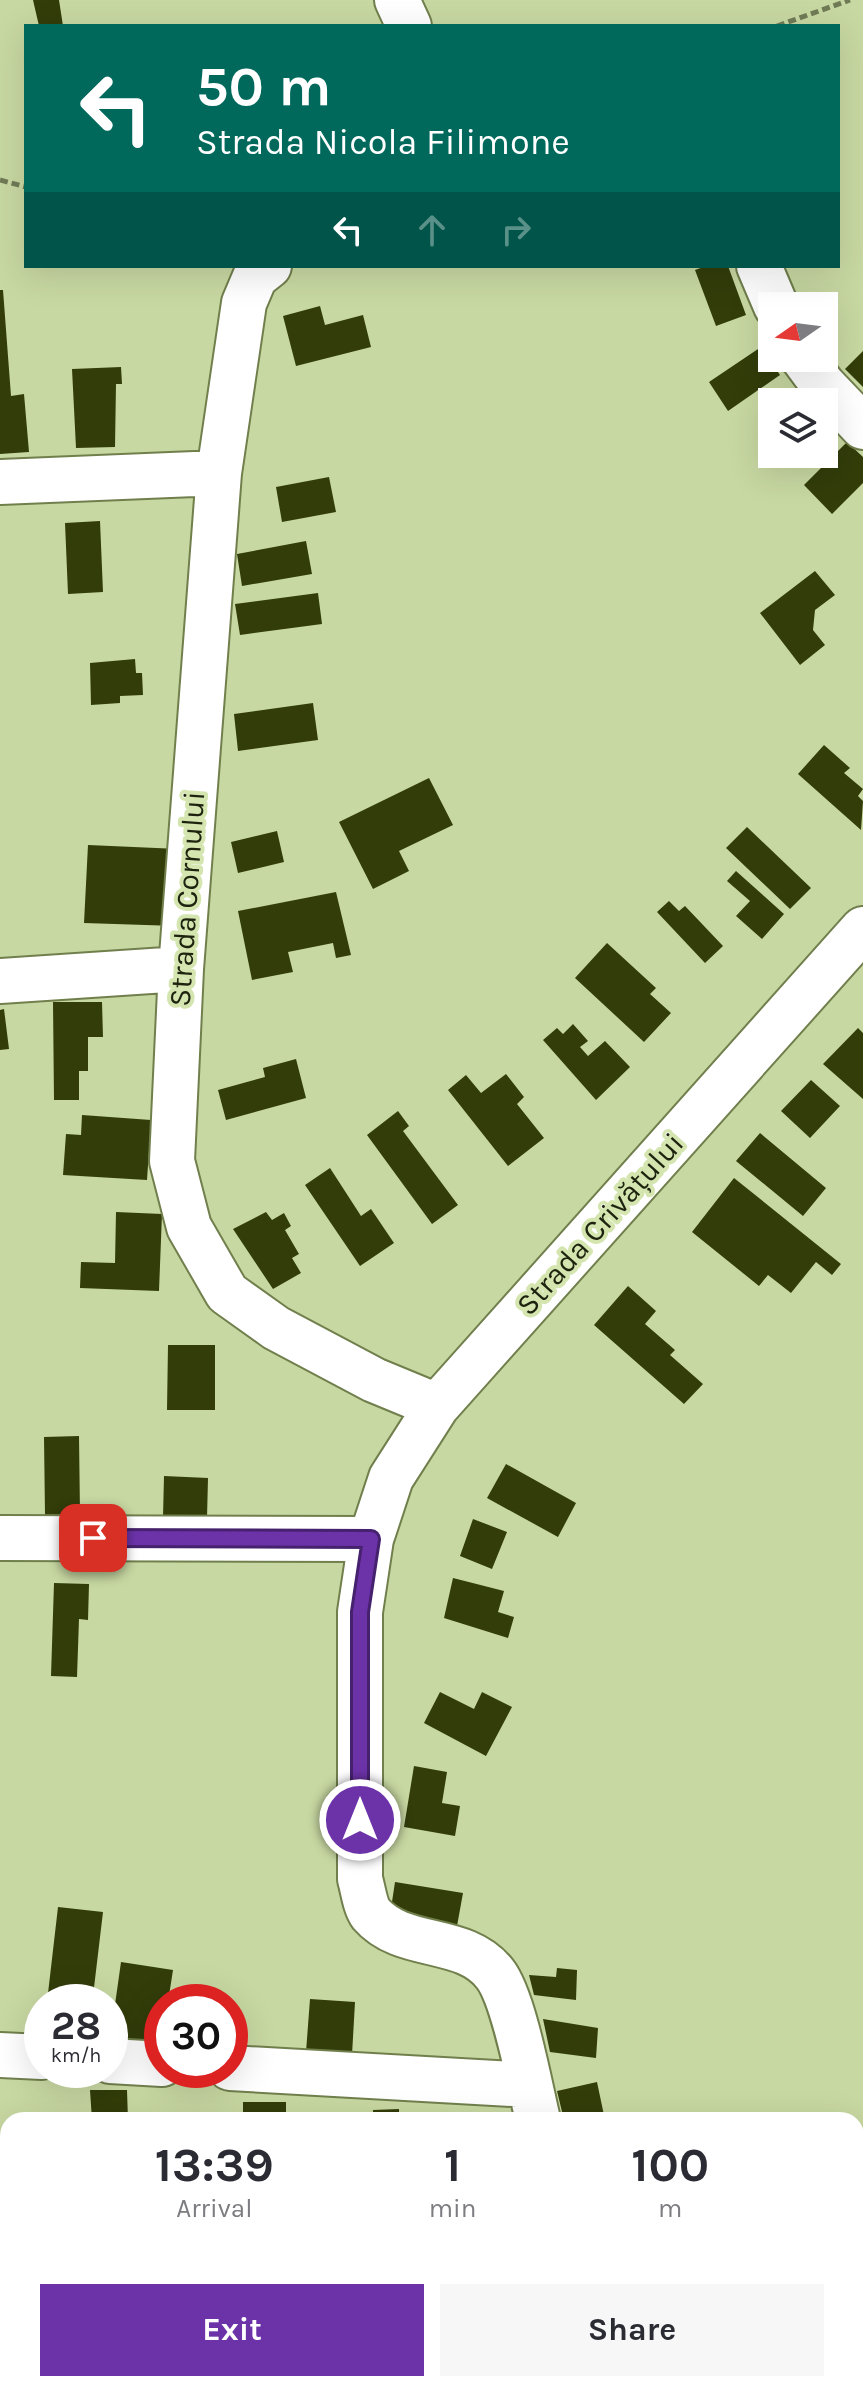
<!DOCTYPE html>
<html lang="en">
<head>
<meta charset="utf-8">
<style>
  body { margin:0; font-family:Karla,sans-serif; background:#f7f7f7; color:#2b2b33; height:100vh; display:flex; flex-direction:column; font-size:30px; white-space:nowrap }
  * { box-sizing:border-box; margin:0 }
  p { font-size:26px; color:#7c7c81 }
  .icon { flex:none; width:44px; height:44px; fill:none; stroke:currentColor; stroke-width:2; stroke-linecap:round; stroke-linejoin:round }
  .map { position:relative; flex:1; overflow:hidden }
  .side { position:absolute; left:0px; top:2112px; width:864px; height:280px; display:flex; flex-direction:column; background:#fff; border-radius:24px 24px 0 0; box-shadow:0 8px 32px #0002 }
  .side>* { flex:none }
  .top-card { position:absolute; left:24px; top:24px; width:816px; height:244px; border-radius:0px; box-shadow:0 8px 32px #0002; background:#00695c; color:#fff; overflow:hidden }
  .needle { width:52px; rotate:256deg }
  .fabs { position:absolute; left:758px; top:292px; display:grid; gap:16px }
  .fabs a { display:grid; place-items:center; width:80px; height:80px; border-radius:0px; background:#fff; box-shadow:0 8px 32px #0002; font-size:40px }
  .speed { position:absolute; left:24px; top:1984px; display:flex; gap:16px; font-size:40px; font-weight:700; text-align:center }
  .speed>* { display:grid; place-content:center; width:104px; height:104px; border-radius:50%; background:#fff; box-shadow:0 8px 32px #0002; line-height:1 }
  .speed small { font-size:20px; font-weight:400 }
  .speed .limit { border:12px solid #d22; background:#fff; color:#111 }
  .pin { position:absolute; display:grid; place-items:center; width:68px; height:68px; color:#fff; margin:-34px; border-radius:16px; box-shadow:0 4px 12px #0006 }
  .me { position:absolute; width:88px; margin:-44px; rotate:0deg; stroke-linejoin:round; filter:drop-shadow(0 0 6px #0008) }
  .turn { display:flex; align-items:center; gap:28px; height:168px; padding:0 40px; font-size:36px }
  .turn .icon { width:104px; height:104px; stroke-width:2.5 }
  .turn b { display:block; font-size:56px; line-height:68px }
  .lanes { display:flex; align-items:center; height:76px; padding:0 40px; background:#0003; justify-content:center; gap:40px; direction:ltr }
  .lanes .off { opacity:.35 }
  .eta { display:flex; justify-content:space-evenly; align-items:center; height:136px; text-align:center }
  .eta b { font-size:48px; font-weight:700; line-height:56px }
  .button { display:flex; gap:16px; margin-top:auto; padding:16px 40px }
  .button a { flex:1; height:92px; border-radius:0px; background:#6c33a9; color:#fff; font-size:32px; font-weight:700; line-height:92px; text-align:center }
  .button a+a { background:#f7f7f7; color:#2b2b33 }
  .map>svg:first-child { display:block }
  .building { fill:#323d0a }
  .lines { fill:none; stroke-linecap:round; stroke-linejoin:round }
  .minor-casing { stroke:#707f4c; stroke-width:48 }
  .path { stroke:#707b56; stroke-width:5; stroke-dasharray:8 4; stroke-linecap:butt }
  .minor { stroke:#fff; stroke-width:44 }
  .route-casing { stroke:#46216e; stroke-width:20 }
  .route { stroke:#6c33a9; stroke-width:14 }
  .labels { text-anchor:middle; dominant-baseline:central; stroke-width:8; stroke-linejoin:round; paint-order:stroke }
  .street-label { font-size:30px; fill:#1d230e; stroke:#d4e5af }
</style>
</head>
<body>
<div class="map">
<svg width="863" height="2392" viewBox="0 0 863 2392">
  <rect width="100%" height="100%" fill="#c8d8a2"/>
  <!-- building -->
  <path class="building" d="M 33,0 L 59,0 L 63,26 L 39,26 Z
    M 706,266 L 728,266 L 746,315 L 716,326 L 695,270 Z
    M 0,290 L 3,290 L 11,396 L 24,394 L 29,452 L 0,454 Z
    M 320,306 L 325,325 L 363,315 L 371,347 L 296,366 L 283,316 Z
    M 761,347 L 780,375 L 728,411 L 709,382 Z
    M 863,351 L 863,387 L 845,369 Z
    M 121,367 L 122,384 L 116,384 L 115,447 L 76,448 L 72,369 Z
    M 847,442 L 863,457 L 863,483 L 832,514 L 804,485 Z
    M 329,477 L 336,512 L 282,522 L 276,487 Z
    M 100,521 L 103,592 L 68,594 L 65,523 Z
    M 306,541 L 312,574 L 242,586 L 237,554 Z
    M 815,571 L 835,595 L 815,610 L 813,630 L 825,645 L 800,665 L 760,613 Z
    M 318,593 L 322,624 L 240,635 L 235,604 Z
    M 135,659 L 136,673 L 142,673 L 143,695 L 120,696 L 120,703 L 91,705 L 90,663 Z
    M 313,703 L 318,740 L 238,751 L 234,714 Z
    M 824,745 L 850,768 L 844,773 L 863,789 L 858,796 L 863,801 L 861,830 L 798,774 Z
    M 429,778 L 453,825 L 399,851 L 409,871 L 373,889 L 339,822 Z
    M 747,827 L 811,888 L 790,909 L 726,848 Z
    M 277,831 L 284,862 L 238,873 L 231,842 Z
    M 88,845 L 179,849 L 176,926 L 84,923 Z
    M 736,871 L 784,914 L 762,939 L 736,916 L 750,901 L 727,881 Z
    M 336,892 L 351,955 L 336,958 L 333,943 L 288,952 L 293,972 L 252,980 L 238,911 Z
    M 669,901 L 679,911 L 685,906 L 723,946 L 705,963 L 657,912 Z
    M 607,943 L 656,988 L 650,994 L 671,1013 L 644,1042 L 575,978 Z
    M 53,1002 L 102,1002 L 103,1037 L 88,1037 L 88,1071 L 79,1071 L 79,1100 L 54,1100 Z
    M 4,1009 L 9,1049 L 0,1050 L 0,1010 Z
    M 573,1024 L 588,1041 L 580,1047 L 588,1056 L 605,1041 L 630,1067 L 596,1100 L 543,1040 L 557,1028 L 563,1034 Z
    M 858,1028 L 863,1033 L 863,1099 L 823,1064 Z
    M 296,1059 L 306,1098 L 226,1120 L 218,1090 L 265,1077 L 263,1068 Z
    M 506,1074 L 524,1097 L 517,1104 L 544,1138 L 508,1166 L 448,1090 L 466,1075 L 481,1093 Z
    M 811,1080 L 840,1106 L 810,1138 L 781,1111 Z
    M 398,1111 L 409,1126 L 403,1131 L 458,1205 L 432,1224 L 367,1135 Z
    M 82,1115 L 151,1120 L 147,1180 L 63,1175 L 66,1134 L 81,1135 Z
    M 760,1133 L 826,1188 L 803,1216 L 736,1161 Z
    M 330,1168 L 361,1216 L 371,1209 L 394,1243 L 360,1266 L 305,1185 Z
    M 734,1178 L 841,1264 L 832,1275 L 816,1262 L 791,1293 L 768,1275 L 759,1286 L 692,1232 Z
    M 116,1212 L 162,1214 L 159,1291 L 80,1288 L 81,1262 L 115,1263 Z
    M 266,1212 L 272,1220 L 284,1213 L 291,1226 L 285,1230 L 299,1254 L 292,1258 L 301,1273 L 273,1289 L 233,1229 Z
    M 628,1286 L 656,1311 L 645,1324 L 675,1350 L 670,1355 L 703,1384 L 684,1404 L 594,1325 Z
    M 168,1345 L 215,1345 L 215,1410 L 167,1410 Z
    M 79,1436 L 80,1514 L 45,1515 L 44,1437 Z
    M 506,1464 L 576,1503 L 558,1537 L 487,1498 Z
    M 164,1476 L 208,1478 L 207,1518 L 163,1517 Z
    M 473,1519 L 507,1532 L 492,1569 L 460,1556 Z
    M 453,1578 L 504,1591 L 498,1612 L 514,1617 L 508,1638 L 444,1618 Z
    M 54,1583 L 89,1584 L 88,1620 L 79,1619 L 77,1677 L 51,1676 Z
    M 440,1692 L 474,1709 L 482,1692 L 512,1707 L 486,1756 L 424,1723 Z
    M 414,1766 L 447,1772 L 442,1803 L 460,1806 L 455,1836 L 404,1827 Z
    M 395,1882 L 463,1893 L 457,1926 L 390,1915 Z
    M 58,1907 L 103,1912 L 93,1996 L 103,1996 L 102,2002 L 47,2002 Z
    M 121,1962 L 173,1970 L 168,2002 L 162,2002 L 162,2015 L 154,2014 L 150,2046 L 110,2040 Z
    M 557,1968 L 577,1970 L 576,2000 L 534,1995 L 529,1975 L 556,1977 Z
    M 310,1999 L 355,2002 L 352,2055 L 306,2052 Z
    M 543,2019 L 598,2028 L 596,2058 L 550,2052 Z
    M 597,2082 L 605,2120 L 564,2120 L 557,2091 Z
    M 90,2090 L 127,2090 L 128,2120 L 92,2120 Z
    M 243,2102 L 286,2102 L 286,2120 L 243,2120 Z
    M 399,2109 L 399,2120 L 373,2120 L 373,2110 Z
    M 363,2384 L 404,2384 L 406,2392 L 365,2392 Z
    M 524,2384 L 561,2384 L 563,2392 L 526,2392 Z
    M 629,2384 L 670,2384 L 672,2392 L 631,2392 Z"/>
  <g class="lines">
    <!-- minor casing -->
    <g class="minor-casing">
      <path id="minor" d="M 397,0 L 409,26
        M 269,266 L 255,277 L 244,303 L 219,473 L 181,969 L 172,1161 L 189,1227 L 227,1293 L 276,1328 L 374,1380 L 437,1406
        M 759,266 L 776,306
        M 803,358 L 823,385 L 863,427
        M 0,482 L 219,473
        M 0,981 L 181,969
        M 0,1538 L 371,1539
        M 0,2055 L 42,2057
        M 110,2061 L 162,2064
        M 230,2068 L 530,2085
        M 538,2120 C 530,2087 514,1998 495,1974 C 464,1934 403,1951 371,1914 C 365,1906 363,1889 360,1879 L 360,1612 L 371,1539 L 391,1478 L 437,1406 L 863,929
        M 856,2252 L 863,2253
        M 603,2384 L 605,2392"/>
    </g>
    <!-- path -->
    <path class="path" d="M 777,26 L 850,0
      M 0,180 L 26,187"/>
    <!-- minor -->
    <use href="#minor" class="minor"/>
  </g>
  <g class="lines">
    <!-- route casing -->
    <g class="route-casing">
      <path id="route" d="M 93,1538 L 371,1539 L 360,1612 L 360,1820"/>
    </g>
    <!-- route -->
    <use href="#route" class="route"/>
  </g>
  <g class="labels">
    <!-- street labels -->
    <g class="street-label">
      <text transform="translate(187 899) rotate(-86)">Strada Cornului</text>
      <text transform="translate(600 1224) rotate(-48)">Strada Crivățului</text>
    </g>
  </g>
</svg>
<div class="fabs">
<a><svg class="needle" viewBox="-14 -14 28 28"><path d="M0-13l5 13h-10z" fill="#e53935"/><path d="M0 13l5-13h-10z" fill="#7c7c81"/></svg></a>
<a><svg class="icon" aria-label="layers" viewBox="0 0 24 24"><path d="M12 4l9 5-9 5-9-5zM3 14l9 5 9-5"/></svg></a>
</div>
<div class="speed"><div>28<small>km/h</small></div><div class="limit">30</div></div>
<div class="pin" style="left:93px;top:1538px;background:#d93025"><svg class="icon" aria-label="arrive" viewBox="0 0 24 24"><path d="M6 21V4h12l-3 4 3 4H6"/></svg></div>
<svg class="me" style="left:360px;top:1820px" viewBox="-20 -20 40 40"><circle r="17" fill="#6c33a9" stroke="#fff" stroke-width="3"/><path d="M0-11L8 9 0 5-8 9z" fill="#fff"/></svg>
<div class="top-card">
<div class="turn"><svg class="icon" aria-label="left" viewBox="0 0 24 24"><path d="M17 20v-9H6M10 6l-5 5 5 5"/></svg><div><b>50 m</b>Strada Nicola Filimone</div></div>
<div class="lanes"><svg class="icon" aria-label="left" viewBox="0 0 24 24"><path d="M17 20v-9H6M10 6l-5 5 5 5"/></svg><svg class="icon off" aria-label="ahead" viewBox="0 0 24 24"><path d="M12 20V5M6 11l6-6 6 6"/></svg><svg class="icon off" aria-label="right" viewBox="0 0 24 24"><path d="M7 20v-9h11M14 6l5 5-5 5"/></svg></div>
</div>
<section class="side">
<div class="eta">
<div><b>13:39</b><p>Arrival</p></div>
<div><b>1</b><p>min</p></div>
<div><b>100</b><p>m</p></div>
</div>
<div class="button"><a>Exit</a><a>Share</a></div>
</section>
</div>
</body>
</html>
